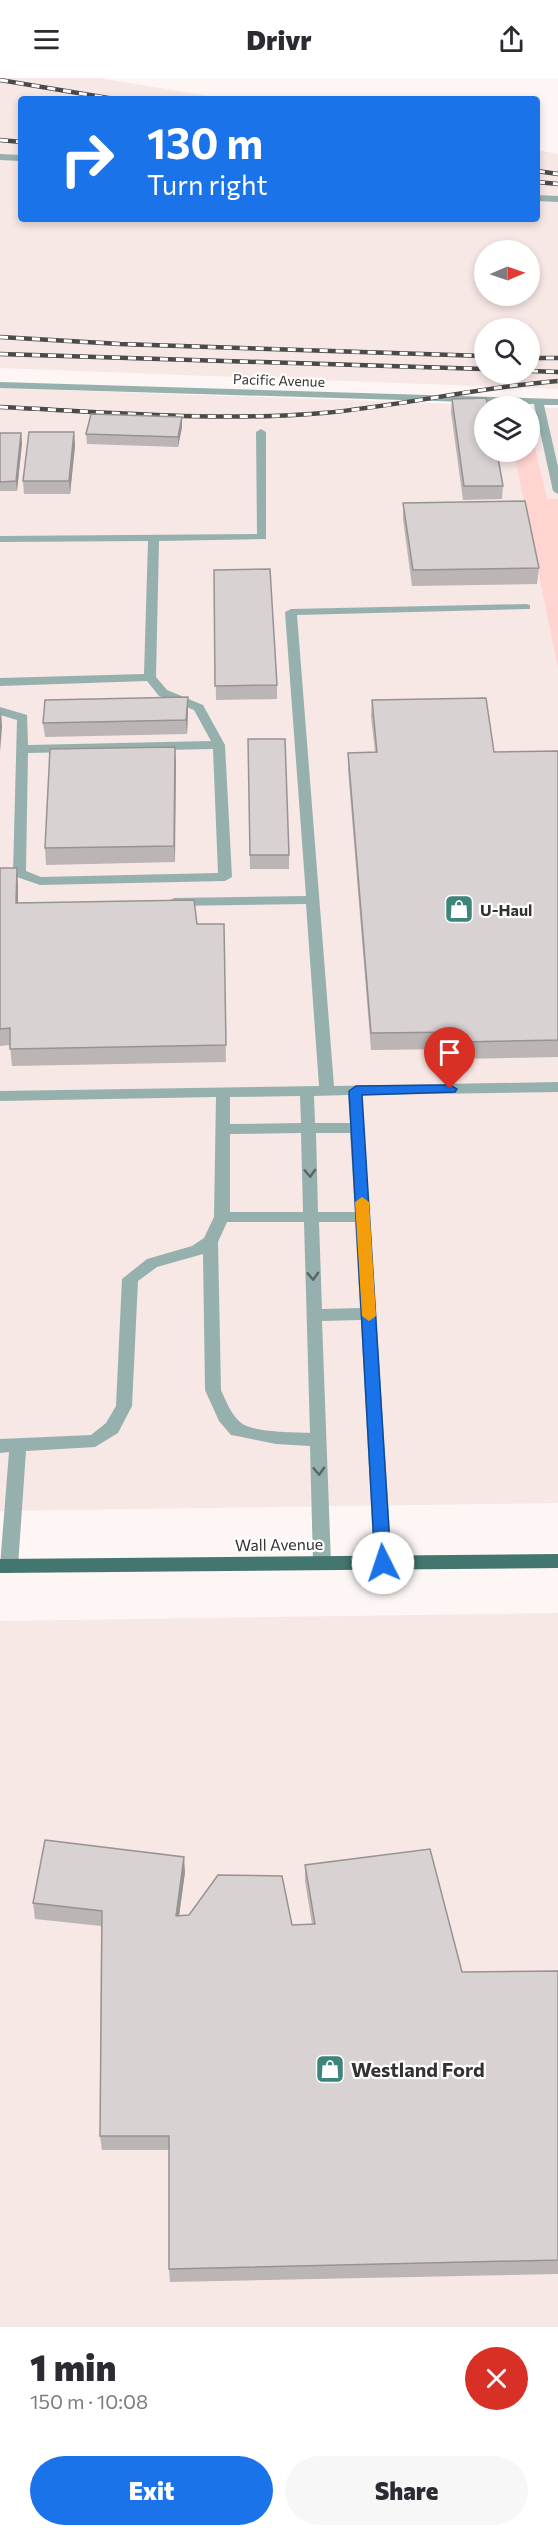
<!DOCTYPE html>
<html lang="en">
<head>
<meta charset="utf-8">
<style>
  body { margin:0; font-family:Commissioner,sans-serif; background:#f7f7f7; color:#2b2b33; height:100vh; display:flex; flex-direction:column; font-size:22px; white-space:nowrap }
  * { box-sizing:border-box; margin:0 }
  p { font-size:20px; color:#7c7c81 }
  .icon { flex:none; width:33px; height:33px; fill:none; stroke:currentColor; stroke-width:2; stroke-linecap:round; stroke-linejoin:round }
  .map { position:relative; height:2249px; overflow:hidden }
  .sheet { display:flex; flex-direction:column; background:#fff; flex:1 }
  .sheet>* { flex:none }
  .top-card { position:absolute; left:18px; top:18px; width:522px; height:126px; border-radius:6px; box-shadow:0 3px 9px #0003; background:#1a73e8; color:#fff; overflow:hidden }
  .needle { width:39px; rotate:88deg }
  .buttons { position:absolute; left:474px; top:162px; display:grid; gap:12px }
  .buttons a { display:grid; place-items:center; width:66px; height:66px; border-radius:50%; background:#fff; box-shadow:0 3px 9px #0003; font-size:30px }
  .pin { position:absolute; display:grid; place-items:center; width:51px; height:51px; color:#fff; margin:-62px -26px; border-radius:50% 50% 50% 0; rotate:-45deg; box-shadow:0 0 6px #0007 }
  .pin .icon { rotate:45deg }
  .me { position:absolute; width:66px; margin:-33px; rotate:356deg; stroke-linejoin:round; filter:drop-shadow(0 0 4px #0008) }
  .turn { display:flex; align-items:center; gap:21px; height:126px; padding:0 30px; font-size:27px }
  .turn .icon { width:78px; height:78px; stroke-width:2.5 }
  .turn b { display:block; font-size:42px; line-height:51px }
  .round { display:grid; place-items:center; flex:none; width:63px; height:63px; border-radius:32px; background:#f7f7f7 }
  .headline { display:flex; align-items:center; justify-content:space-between; height:102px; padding:0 30px }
  h1 { font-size:36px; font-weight:800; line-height:45px }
  .action { display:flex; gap:12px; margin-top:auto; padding:12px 30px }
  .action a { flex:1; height:69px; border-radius:36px; background:#1a73e8; color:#fff; font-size:24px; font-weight:800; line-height:69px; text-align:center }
  .action a+a { background:#f7f7f7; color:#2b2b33 }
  header { display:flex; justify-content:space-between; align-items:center; height:78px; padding:0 30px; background:#fff; font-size:27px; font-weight:800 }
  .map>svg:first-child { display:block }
  .built { fill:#f7e7e5; fill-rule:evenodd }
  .green { fill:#ffd4d1 }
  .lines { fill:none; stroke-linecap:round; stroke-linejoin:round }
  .minor { fill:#96b1ad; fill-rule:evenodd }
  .major { fill:#42766f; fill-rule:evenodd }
  .rail-casing { stroke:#4c4949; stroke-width:4.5 }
  .rail { stroke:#fff; stroke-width:3; stroke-dasharray:8; stroke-linecap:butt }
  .wall { fill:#bbb5b5 }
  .shaded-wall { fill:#989393 }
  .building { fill:#d9d2d2; stroke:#989393; stroke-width:1.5 }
  .oneway { stroke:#5b6463 }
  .route { fill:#1a73e8; stroke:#114b97; stroke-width:1.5 }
  .slow { fill:#f59e0b }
  .labels { text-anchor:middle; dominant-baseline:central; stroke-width:4.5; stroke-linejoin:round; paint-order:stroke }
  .far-street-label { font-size:14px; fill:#343131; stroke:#fff }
  .poi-label { font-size:16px; font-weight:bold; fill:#343131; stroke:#fff; text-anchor:start }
  .street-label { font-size:16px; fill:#343131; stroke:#fff }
  .near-poi-label { font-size:20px; font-weight:bold; fill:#343131; stroke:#fff; text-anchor:start }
</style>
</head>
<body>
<header><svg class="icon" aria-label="menu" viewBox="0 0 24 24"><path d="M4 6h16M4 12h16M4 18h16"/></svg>Drivr<svg class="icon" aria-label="share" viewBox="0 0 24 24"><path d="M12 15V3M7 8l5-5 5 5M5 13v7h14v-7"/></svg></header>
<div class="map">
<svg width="558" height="2249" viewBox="0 0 558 2249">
  <rect width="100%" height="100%" fill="#fdf6f5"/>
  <!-- built -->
  <path class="built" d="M 0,0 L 99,0 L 226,21 L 21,21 L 21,141 L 537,141 L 537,72 L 558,76 L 558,311 L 0,290 ZM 484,172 L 530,172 L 530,218 L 484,218 ZM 484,250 L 530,250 L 530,296 L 484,296 Z
    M 0,310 L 519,328 L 484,328 L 484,374 L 530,374 L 530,329 L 558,330 L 558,1425 L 0,1433 Z
    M 558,1535 L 558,2249 L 0,2249 L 0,1543 Z"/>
  <!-- green -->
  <path class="green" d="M 530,350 L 547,421 L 558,421 L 558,590 L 514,374 L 530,374 Z"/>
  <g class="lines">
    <!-- minor -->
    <path class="minor" d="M 0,76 L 21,77 L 21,83 L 0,82 Z
      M 537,117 L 558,118 L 558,124 L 537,123 Z
      M 0,304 L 558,321 L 558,327 L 544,327 L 558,389 L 558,416 L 553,413 L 534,326 L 0,310 Z
      M 261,351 L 266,354 L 266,461 L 159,463 L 156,599 L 167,612 L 203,627 L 225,667 L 232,799 L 225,803 L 40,807 L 14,798 L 13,795 L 17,642 L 0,637 L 0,629 L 27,637 L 28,667 L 211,663 L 194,632 L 159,618 L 147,603 L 0,608 L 0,600 L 144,596 L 148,463 L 0,464 L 0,458 L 257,456 L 256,354 ZM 213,671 L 218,795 L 41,799 L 26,793 L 28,675 Z
      M 526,526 L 530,527 L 530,531 L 297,537 L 334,1008 L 558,1004 L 558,1014 L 362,1017 L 392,1485 L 389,1490 L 383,1492 L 377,1490 L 374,1485 L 361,1242 L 322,1243 L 331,1485 L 328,1490 L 322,1492 L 316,1490 L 313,1485 L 310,1368 L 276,1366 L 237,1358 L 231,1357 L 219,1343 L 205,1312 L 203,1176 L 157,1189 L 138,1203 L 132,1328 L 118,1355 L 95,1369 L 26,1373 L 18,1488 L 15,1493 L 9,1495 L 3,1493 L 0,1488 L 9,1374 L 0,1375 L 0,1361 L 91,1357 L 106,1345 L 116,1328 L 122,1201 L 147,1181 L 192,1168 L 204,1160 L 214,1139 L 216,1019 L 0,1023 L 0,1013 L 319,1008 L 306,826 L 174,828 L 167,824 L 174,820 L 306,818 L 285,534 L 291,531 ZM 348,1017 L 350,1045 L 315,1045 L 314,1018 ZM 300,1018 L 301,1045 L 230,1046 L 230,1019 ZM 301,1055 L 303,1134 L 230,1134 L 230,1056 ZM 316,1055 L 350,1055 L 355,1134 L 318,1134 ZM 227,1144 L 304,1144 L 310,1355 C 294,1354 252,1355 240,1344 C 231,1336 226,1323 221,1312 L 218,1164 ZM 319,1144 L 355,1144 L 360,1230 L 322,1231 Z"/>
    <!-- major -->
    <path class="major" d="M 558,1476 L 558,1490 L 0,1495 L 0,1481 Z"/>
    <!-- rail casing -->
    <g class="rail-casing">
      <path id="rail" d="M 0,2 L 114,21
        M 0,62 L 21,64
        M 537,93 L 558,96
        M 537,104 L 558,106
        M 0,259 L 120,266 L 484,278
        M 0,276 L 484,291
        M 530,280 L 558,280
        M 530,293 L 558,294
        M 0,329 C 107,334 216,344 323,335 C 402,328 479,309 558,303"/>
    </g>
    <!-- rail -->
    <use href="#rail" class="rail"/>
  </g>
  <!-- wall -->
  <path class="wall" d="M 452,321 L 503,408 L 502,421 L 463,422 L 451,334 Z
    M 182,339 L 182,349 L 178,369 L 87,366 L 86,356 Z
    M 74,354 L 75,368 L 70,416 L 24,416 L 23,403 Z
    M 0,355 L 21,355 L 22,365 L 17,413 L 0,413 Z
    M 403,425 L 539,490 L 537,506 L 412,508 L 403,441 Z
    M 214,492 L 277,607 L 277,621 L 216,622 Z
    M 372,622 L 494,674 L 558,673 L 558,979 L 458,981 L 457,971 L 371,972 L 348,691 L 348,675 L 375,674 L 371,638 Z
    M 188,633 L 187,656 L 45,659 L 43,645 Z
    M 248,661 L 289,777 L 289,791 L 250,791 Z
    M 175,669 L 175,784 L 46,787 L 45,770 Z
    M 0,790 L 18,807 L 18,825 L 197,846 L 224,846 L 226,984 L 12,988 L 10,967 L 0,968 Z
    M 305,1787 L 462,1894 L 558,1893 L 558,2196 L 170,2204 L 169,2191 L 169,2072 L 102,2072 L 100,2058 L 101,1848 L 35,1841 L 33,1825 L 185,1794 L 179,1838 L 292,1847 L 312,1846 L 305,1803 Z"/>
  <!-- shaded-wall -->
  <path class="shaded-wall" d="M 182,339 L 182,349 L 178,369 L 178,359 Z
    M 74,354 L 75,368 L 70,416 L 69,403 Z
    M 21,355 L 22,365 L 17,413 L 16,403 Z
    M 188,619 L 188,633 L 187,656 L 186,642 Z
    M 1,632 L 2,649 L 0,674 L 0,639 Z
    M 175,669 L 176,685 L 175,784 L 174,768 Z
    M 17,790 L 18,807 L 18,842 L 16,825 Z
    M 184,1779 L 185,1794 L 177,1853 L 176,1838 Z"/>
  <!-- building -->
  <path class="building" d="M 486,320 L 488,328 L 484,328 L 484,374 L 497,374 L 503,408 L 464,408 L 452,321 Z
    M 91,336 L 182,339 L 178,359 L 86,356 Z
    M 29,354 L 74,354 L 69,403 L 23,403 Z
    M 0,355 L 21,355 L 16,403 L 0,404 Z
    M 525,423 L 539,490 L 413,492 L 403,425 Z
    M 270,491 L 277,607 L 215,608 L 214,492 Z
    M 188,619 L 186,642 L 43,645 L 45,622 Z
    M 486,620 L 494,674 L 558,673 L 558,962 L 459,964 L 458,954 L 371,955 L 348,675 L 377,674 L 372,622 Z
    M 248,661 L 285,661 L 289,777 L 250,777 Z
    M 175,669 L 174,768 L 45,770 L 50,671 Z
    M 0,790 L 17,790 L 16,825 L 194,822 L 197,846 L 224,846 L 226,967 L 10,971 L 10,950 L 0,951 Z
    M 45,1762 L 184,1779 L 176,1838 L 189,1837 L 218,1797 L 282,1798 L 292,1847 L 315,1846 L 305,1787 L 430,1771 L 462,1894 L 558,1893 L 558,2182 L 169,2191 L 169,2058 L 100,2058 L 102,1833 L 33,1825 Z"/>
  <!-- one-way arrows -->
  <defs><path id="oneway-chevron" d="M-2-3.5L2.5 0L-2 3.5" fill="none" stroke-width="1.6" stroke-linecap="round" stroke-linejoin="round" transform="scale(1.5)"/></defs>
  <g class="oneway">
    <use href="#oneway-chevron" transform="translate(310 1095) rotate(88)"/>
    <use href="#oneway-chevron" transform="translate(313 1198) rotate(88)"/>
    <use href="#oneway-chevron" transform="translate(319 1393) rotate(88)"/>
  </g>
  <!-- route -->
  <path class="route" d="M 450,1007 L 457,1011 L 455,1014 L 362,1017 L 391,1485 L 389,1490 L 383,1491 L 378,1490 L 375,1485 L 349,1013 L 356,1008 Z"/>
  <!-- slow -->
  <path class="slow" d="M 362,1119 L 369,1124 L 376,1238 L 369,1243 L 362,1238 L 355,1124 Z"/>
  <!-- icons -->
  <defs>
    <g id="shop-square" transform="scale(1.5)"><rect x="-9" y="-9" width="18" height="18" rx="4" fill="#3d847b" stroke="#fff"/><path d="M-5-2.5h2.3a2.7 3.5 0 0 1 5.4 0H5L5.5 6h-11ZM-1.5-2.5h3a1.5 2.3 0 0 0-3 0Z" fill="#fff"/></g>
  </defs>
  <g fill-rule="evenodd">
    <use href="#shop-square" x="459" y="831"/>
    <use href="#shop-square" x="330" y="1991"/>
  </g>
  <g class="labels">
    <!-- far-street labels -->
    <g class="far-street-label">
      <text transform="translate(279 302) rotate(2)">Pacific Avenue</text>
    </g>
    <!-- poi labels -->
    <g class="poi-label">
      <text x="480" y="831">U-Haul</text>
    </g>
    <!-- street labels -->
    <g class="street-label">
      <text transform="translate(279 1466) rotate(-1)">Wall Avenue</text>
    </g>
    <!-- near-poi labels -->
    <g class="near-poi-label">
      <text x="351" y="1991">Westland Ford</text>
    </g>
  </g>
</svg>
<div class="buttons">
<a><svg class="needle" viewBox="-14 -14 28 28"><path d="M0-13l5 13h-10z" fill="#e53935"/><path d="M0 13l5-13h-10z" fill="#7c7c81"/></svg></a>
<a><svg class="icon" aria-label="search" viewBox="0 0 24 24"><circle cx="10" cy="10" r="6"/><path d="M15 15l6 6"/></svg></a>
<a><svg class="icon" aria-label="layers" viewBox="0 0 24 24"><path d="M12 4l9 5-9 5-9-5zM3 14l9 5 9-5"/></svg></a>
</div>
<div class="pin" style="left:450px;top:1011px;background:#d93025"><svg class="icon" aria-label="arrive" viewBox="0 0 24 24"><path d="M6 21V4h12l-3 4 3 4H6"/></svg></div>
<svg class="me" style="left:383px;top:1485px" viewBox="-20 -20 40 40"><circle r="19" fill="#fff"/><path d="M0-13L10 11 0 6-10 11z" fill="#1a73e8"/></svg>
<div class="top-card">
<div class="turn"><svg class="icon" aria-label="right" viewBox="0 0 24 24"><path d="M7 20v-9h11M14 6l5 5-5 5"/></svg><div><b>130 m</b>Turn right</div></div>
</div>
</div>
<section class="sheet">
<div class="headline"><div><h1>1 min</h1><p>150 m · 10:08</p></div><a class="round" style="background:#d93025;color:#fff"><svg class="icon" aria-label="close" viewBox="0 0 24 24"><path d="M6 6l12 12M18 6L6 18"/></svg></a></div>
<div class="action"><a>Exit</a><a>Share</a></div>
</section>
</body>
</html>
